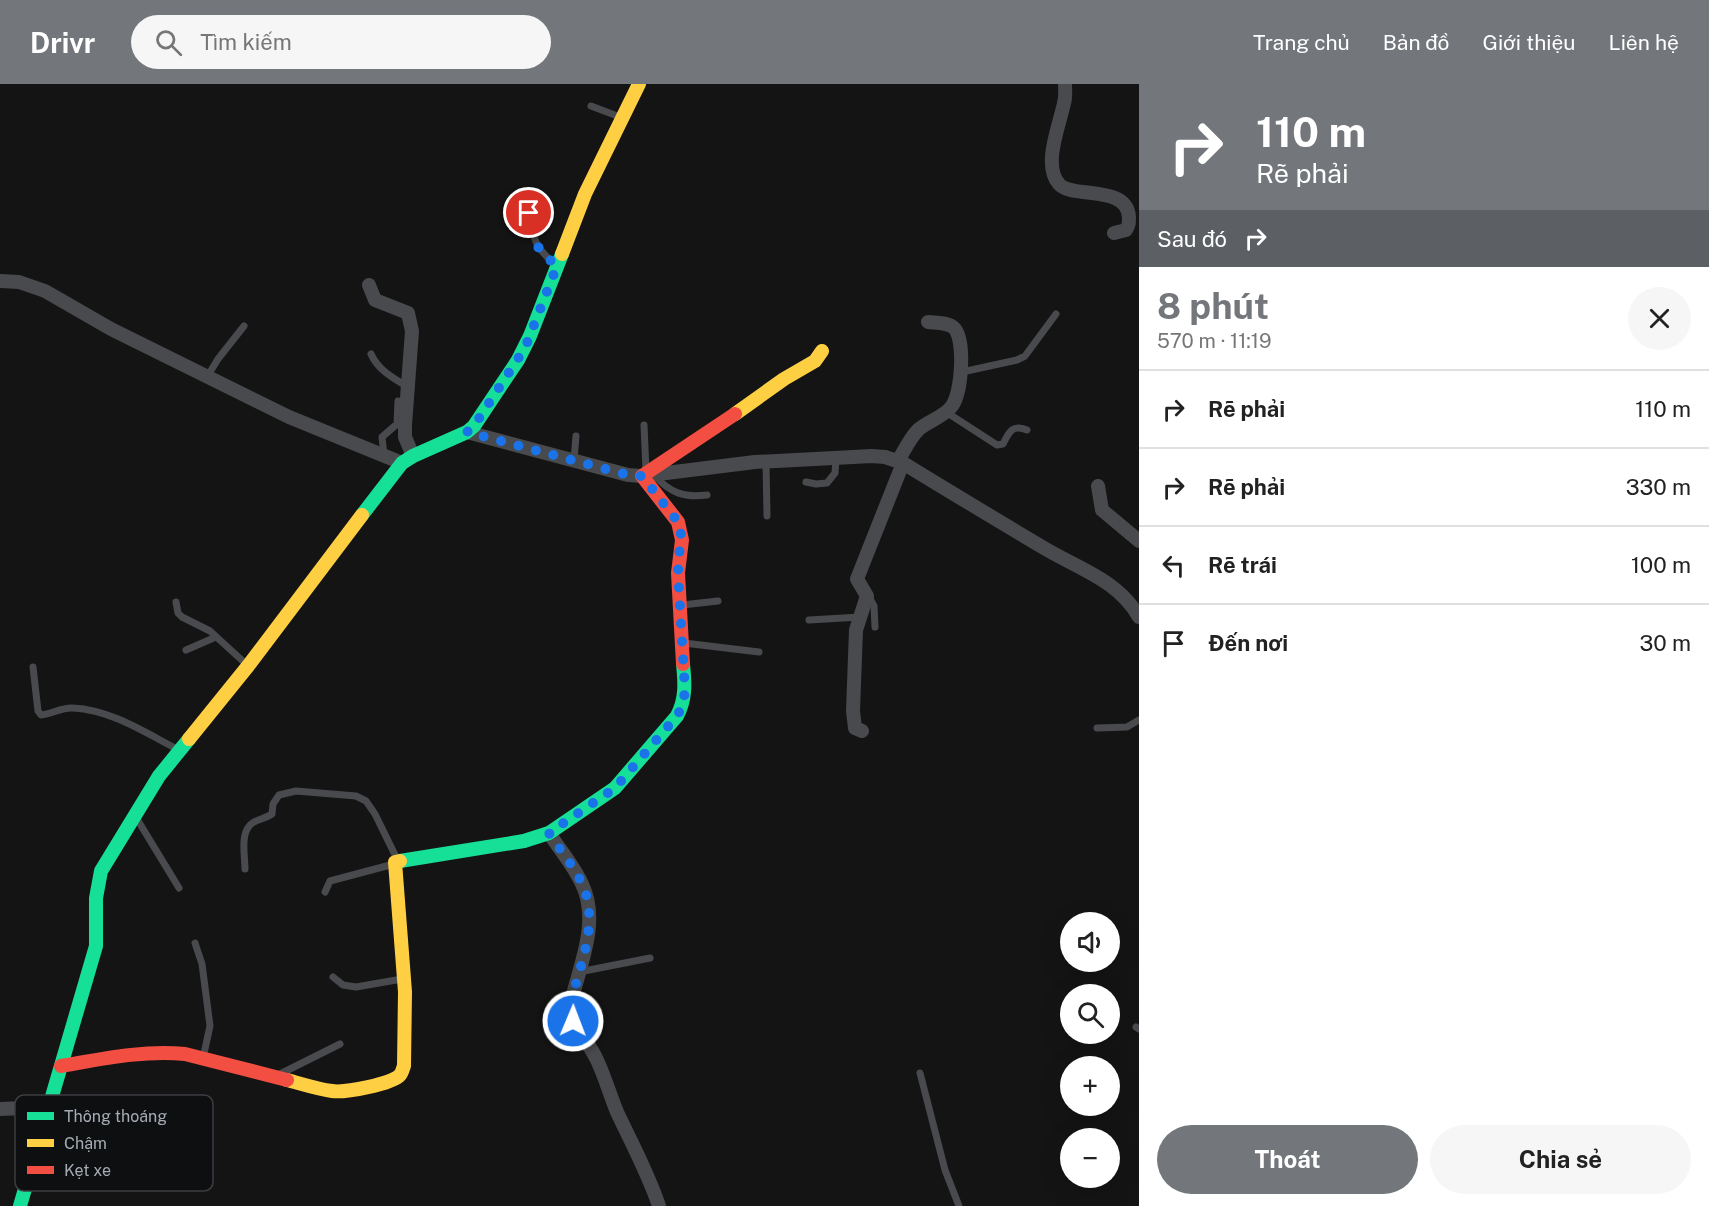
<!DOCTYPE html>
<html lang="vi">
<head>
<meta charset="utf-8">
<style>
  body { margin:0; font-family:"Public Sans",sans-serif; background:#f6f6f6; color:#222; height:100vh; display:flex; flex-direction:column; font-size:22px; white-space:nowrap }
  * { box-sizing:border-box; margin:0 }
  p { font-size:20px; color:#767676 }
  .icon { flex:none; width:33px; height:33px; fill:none; stroke:currentColor; stroke-width:2; stroke-linecap:round; stroke-linejoin:round }
  .map { position:relative; flex:1; overflow:hidden }
  .sheet { display:flex; flex-direction:column; background:#fff; width:570px }
  .sheet>* { flex:none }
  .guide { background:#73777c; color:#fff; overflow:hidden }
  .controls { position:absolute; left:1060px; top:828px; display:grid; gap:12px }
  .controls a { display:grid; place-items:center; width:60px; height:60px; border-radius:50%; background:#fff; box-shadow:0 6px 24px #0002; font-size:30px }
  .pin { position:absolute; display:grid; place-items:center; width:51px; height:51px; color:#fff; margin:-26px; border:3px solid #fff; border-radius:50%; box-shadow:0 2px 6px #0007 }
  .me { position:absolute; width:66px; margin:-33px; rotate:1deg; stroke-linejoin:round; filter:drop-shadow(0 0 4px #0008) }
  .turn { display:flex; align-items:center; gap:21px; height:126px; padding:0 18px; font-size:27px }
  .turn .icon { width:78px; height:78px; stroke-width:2.5 }
  .turn b { display:block; font-size:42px; line-height:51px }
  .then { display:flex; align-items:center; height:57px; padding:0 18px; background:#0003; gap:12px; font-size:22px }
  .round { display:grid; place-items:center; flex:none; width:63px; height:63px; border-radius:32px; background:#f6f6f6 }
  .head { display:flex; align-items:center; justify-content:space-between; height:102px; padding:0 18px }
  h1 { font-size:36px; font-weight:700; line-height:45px; color:#73777c }
  .primary-button { display:flex; gap:12px; margin-top:auto; padding:12px 18px }
  .primary-button a { flex:1; height:69px; border-radius:36px; background:#73777c; color:#fff; font-size:24px; font-weight:700; line-height:69px; text-align:center }
  .primary-button a+a { background:#f6f6f6; color:#222 }
  ul { padding:0; list-style:none }
  li { display:flex; align-items:center; gap:18px; height:78px; padding:0 18px; border-top:2px solid #e0e0e0 }
  li div { flex:1 }
  li b { display:block; font-size:22px }
  li em { font-style:normal }
  header { display:flex; align-items:center; gap:36px; box-sizing:border-box; height:84px; padding:0 30px; background:#73777c; color:#fff }
  header strong { font-size:28px }
  nav { display:flex; gap:33px; margin-inline-start:auto; font-size:21px }
  .search { width:420px; height:54px; background:#f6f6f6; display:flex; align-items:center; gap:15px; box-sizing:border-box; padding:0 21px; border-radius:33px; color:#767676; font-size:22px }
  main { display:flex; flex:1; min-height:0 }
  .map>svg:first-child { display:block }
  .lines { fill:none; stroke-linecap:round; stroke-linejoin:round }
  .lane { stroke:#484a4d; stroke-width:7 }
  .street { stroke:#484a4d; stroke-width:14 }
  .fast { stroke:#16e098; stroke-width:14 }
  .slow { stroke:#ffcf43; stroke-width:14 }
  .jam { stroke:#f24e42; stroke-width:14 }
  .route { stroke:#1a73e8; stroke-width:10; stroke-dasharray:0 18 }
  .key { fill:#0e0f10; stroke:#3c3e41; stroke-width:1.5 }
  .key-label { font-size:16px; fill:#a6acb4 }
</style>
</head>
<body>
<header>
<strong>Drivr</strong>
<div class="search"><svg class="icon" aria-label="search" viewBox="0 0 24 24"><circle cx="10" cy="10" r="6"/><path d="M15 15l6 6"/></svg>Tìm kiếm</div>
<nav><a>Trang chủ</a><a>Bản đồ</a><a>Giới thiệu</a><a>Liên hệ</a></nav>
</header>
<main>
<div class="map">
<svg width="1139" height="1122" viewBox="0 0 1139 1122">
  <rect width="100%" height="100%" fill="#141414"/>
  <g class="lines">
    <!-- lane -->
    <path class="lane" d="M 591,22 L 620,33
      M 529,129 C 533,154 535,164 555,180
      M 371,270 C 378,286 393,294 408,303
      M 962,288 L 1017,276 L 1025,272 L 1056,230
      M 207,293 L 218,275 L 244,242
      M 946,328 L 997,361 L 1003,360 C 1009,348 1012,340 1027,346
      M 644,341 L 646,387
      M 384,372 L 382,353 L 397,340 L 398,317
      M 574,376 L 576,352
      M 766,378 L 767,432
      M 654,391 C 670,409 684,414 707,411
      M 806,398 L 816,400 L 827,399 L 835,389 L 836,374
      M 868,511 L 874,522 L 875,543
      M 176,518 L 178,529 L 182,533 L 210,547 L 246,580
      M 682,521 L 718,517
      M 809,536 L 860,533
      M 684,559 L 759,568
      M 186,566 L 216,553
      M 33,583 L 38,627 L 41,631 C 52,630 62,623 73,624 C 111,626 144,648 177,665
      M 1097,644 L 1127,643 L 1139,636
      M 137,735 L 179,804
      M 245,785 C 245,771 239,746 254,738 C 260,735 266,734 272,730 L 273,720 L 279,711 L 296,707 L 356,712 L 366,717 L 375,730 L 397,775
      M 325,808 L 330,797 L 394,780
      M 195,859 L 202,880 L 210,942 L 203,974
      M 579,888 L 650,874
      M 333,893 L 343,901 L 356,903 L 402,895
      M 1136,943 L 1139,945
      M 920,989 L 945,1086 L 959,1122
      M 280,990 L 340,960"/>
    <!-- street -->
    <path class="street" d="M 1065,0 C 1065,6 1066,13 1064,19 C 1060,40 1042,81 1059,100 C 1071,115 1127,100 1129,133 C 1129,139 1129,141 1126,146 L 1114,149
      M 0,197 L 19,198 L 45,207 L 111,245 L 289,333 L 402,379
      M 369,201 L 375,216 L 408,229 L 412,247 L 405,341 L 405,353 L 413,372
      M 467,348 L 628,391 L 642,392 L 755,378 L 872,372 L 885,373 L 903,379 C 950,408 997,436 1044,464 C 1079,485 1118,496 1139,533
      M 898,377 C 904,367 910,354 918,346 C 928,337 944,333 952,322 C 962,308 965,258 955,245 C 949,238 937,239 928,238
      M 1098,402 L 1102,426 L 1139,457
      M 862,647 L 855,644 L 853,627 L 856,546 L 867,512 L 857,495 L 903,379
      M 549,749 C 560,766 574,782 582,800 C 600,837 580,881 571,918 C 569,941 588,956 597,976 C 605,993 610,1011 617,1028 C 632,1060 648,1089 659,1122
      M 0,1025 L 49,1023"/>
    <!-- fast -->
    <path class="fast" d="M 362,431 L 402,379 L 413,372 L 467,348 L 474,342 L 518,276 L 530,252 L 562,170
      M 400,777 L 524,757 L 549,749 L 615,704 L 677,632 C 686,615 685,599 683,580
      M 20,1122 L 96,862 L 96,814 L 101,787 L 159,692 L 189,655"/>
    <!-- slow -->
    <path class="slow" d="M 562,170 L 585,110 L 639,0
      M 735,330 L 784,295 L 815,277 L 822,267
      M 189,655 L 248,582 L 362,431
      M 287,996 C 302,1000 317,1005 332,1007 C 345,1009 392,1000 400,991 C 402,989 403,984 404,982 L 405,908 L 395,778 L 400,777"/>
    <!-- jam -->
    <path class="jam" d="M 683,580 L 678,489 L 682,456 L 678,438 L 642,392 L 735,330
      M 61,982 C 102,975 143,966 185,970 L 287,996"/>
  </g>
  <g class="lines">
    <!-- route -->
    <path class="route" d="M 529,129 C 533,157 534,163 557,182 L 525,264 L 474,342 L 467,348 L 628,391 L 642,392 L 678,438 L 681,447 L 678,489 L 685,606 L 683,621 L 677,632 L 615,704 L 549,749 C 560,766 574,782 582,800 C 600,837 580,881 571,918 L 570,928 L 573,937"/>
  </g>
  <!-- legend -->
  <rect x="15" y="1011" width="198" height="96" rx="9" class="key"/>
  <rect x="27" y="1028" width="27" height="8" fill="#16e098"/>
  <rect x="27" y="1055" width="27" height="8" fill="#ffcf43"/>
  <rect x="27" y="1082" width="27" height="8" fill="#f24e42"/>
  <g class="key-label">
    <text x="64" y="1038">Thông thoáng</text>
    <text x="64" y="1065">Chậm</text>
    <text x="64" y="1092">Kẹt xe</text>
  </g>
</svg>
<div class="controls">
<a><svg class="icon" aria-label="sound" viewBox="0 0 24 24"><path d="M4 9h4l5-4v14l-5-4H4zM17 9q2 3 0 6"/></svg></a>
<a><svg class="icon" aria-label="search" viewBox="0 0 24 24"><circle cx="10" cy="10" r="6"/><path d="M15 15l6 6"/></svg></a>
<a>+</a>
<a>−</a>
</div>
<div class="pin" style="left:529px;top:129px;background:#d93025"><svg class="icon" aria-label="arrive" viewBox="0 0 24 24"><path d="M6 21V4h12l-3 4 3 4H6"/></svg></div>
<svg class="me" style="left:573px;top:937px" viewBox="-20 -20 40 40"><circle r="17" fill="#1a73e8" stroke="#fff" stroke-width="3"/><path d="M0-11L8 9 0 5-8 9z" fill="#fff"/></svg>
</div>
<section class="sheet">
<div class="guide">
<div class="turn"><svg class="icon" aria-label="right" viewBox="0 0 24 24"><path d="M7 20v-9h11M14 6l5 5-5 5"/></svg><div><b>110 m</b>Rẽ phải</div></div>
<div class="then">Sau đó<svg class="icon" aria-label="right" viewBox="0 0 24 24"><path d="M7 20v-9h11M14 6l5 5-5 5"/></svg></div>
</div>
<div class="head"><div><h1>8 phút</h1><p>570 m · 11:19</p></div><a class="round"><svg class="icon" aria-label="close" viewBox="0 0 24 24"><path d="M6 6l12 12M18 6L6 18"/></svg></a></div>
<ul>
<li><svg class="icon" aria-label="right" viewBox="0 0 24 24"><path d="M7 20v-9h11M14 6l5 5-5 5"/></svg><div><b>Rẽ phải</b></div><em>110 m</em></li>
<li><svg class="icon" aria-label="right" viewBox="0 0 24 24"><path d="M7 20v-9h11M14 6l5 5-5 5"/></svg><div><b>Rẽ phải</b></div><em>330 m</em></li>
<li><svg class="icon" aria-label="left" viewBox="0 0 24 24"><path d="M17 20v-9H6M10 6l-5 5 5 5"/></svg><div><b>Rẽ trái</b></div><em>100 m</em></li>
<li><svg class="icon" aria-label="arrive" viewBox="0 0 24 24"><path d="M6 21V4h12l-3 4 3 4H6"/></svg><div><b>Đến nơi</b></div><em>30 m</em></li>
</ul>
<div class="primary-button"><a>Thoát</a><a>Chia sẻ</a></div>
</section>
</main>
</body>
</html>
